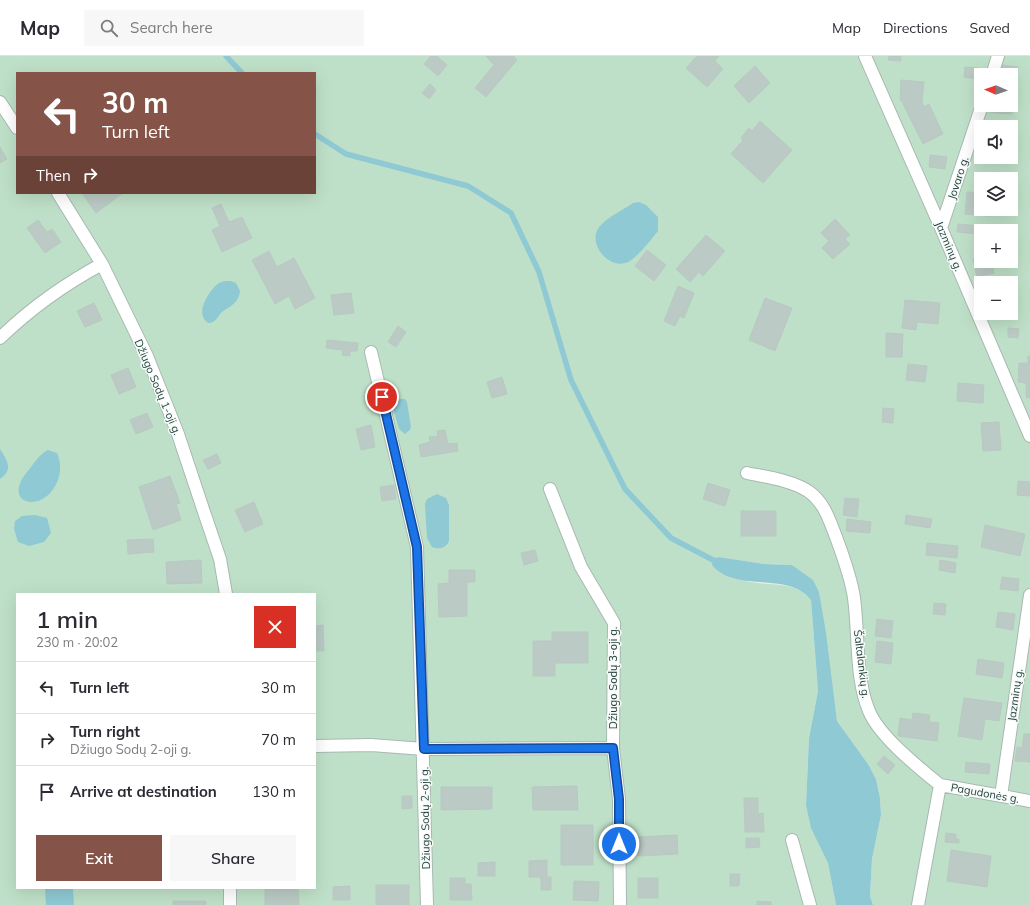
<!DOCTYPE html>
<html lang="en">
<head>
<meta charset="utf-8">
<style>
  body { margin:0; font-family:Mulish,sans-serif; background:#f7f7f7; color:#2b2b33; height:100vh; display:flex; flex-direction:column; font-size:15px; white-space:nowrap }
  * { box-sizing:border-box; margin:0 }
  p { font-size:13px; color:#7c7c81 }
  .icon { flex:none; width:22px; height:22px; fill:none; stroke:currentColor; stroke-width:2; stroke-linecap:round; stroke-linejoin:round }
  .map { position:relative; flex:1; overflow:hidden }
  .side { position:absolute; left:16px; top:537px; width:300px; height:296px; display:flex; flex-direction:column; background:#fff; border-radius:0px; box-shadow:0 4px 16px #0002 }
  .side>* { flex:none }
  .hud { position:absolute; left:16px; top:16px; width:300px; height:122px; border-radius:0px; box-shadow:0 4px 16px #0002; background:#855347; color:#fff; overflow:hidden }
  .needle { width:26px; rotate:272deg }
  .fabs { position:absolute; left:974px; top:12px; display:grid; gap:8px }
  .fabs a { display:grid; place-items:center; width:44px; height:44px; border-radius:0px; background:#fff; box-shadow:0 4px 16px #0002; font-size:20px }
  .pin { position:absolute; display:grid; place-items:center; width:34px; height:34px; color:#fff; margin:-17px; border:2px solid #fff; border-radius:50%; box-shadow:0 1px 4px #0007 }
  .me { position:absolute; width:44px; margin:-22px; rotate:0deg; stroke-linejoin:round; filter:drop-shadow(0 0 3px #0008) }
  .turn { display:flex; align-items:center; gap:14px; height:84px; padding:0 20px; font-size:18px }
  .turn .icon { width:52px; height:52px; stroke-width:2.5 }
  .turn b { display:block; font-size:28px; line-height:34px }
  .then { display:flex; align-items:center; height:38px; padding:0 20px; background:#0003; gap:8px; font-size:15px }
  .round { display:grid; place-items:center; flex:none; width:42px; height:42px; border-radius:0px; background:#f7f7f7 }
  .head { display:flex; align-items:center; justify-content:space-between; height:68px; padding:0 20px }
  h1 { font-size:24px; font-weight:600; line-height:30px }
  .button { display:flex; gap:8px; margin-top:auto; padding:8px 20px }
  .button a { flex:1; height:46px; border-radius:0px; background:#855347; color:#fff; font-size:16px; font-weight:600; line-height:46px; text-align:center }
  .button a+a { background:#f7f7f7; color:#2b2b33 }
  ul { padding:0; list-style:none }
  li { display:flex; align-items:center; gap:12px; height:52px; padding:0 20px; border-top:1px solid #e1e1e2 }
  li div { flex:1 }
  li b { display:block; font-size:15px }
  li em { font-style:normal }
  header { display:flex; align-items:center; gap:24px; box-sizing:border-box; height:56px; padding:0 20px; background:#fff; border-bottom:1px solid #e1e1e2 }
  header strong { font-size:19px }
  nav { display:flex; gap:22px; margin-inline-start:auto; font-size:14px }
  .search { width:280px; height:36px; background:#f7f7f7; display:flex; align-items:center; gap:10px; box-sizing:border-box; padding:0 14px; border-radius:0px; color:#7c7c81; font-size:15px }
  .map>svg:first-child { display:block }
  .green { fill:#bfe0c8; fill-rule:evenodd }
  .water { fill:#8ec9d4 }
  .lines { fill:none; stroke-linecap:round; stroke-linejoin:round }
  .stream { stroke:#8ec9d4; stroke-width:5.5 }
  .building { fill:#bbcac4; stroke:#b8c9c2 }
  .street-casing { stroke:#a8b8b2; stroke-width:14 }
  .street { stroke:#fff; stroke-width:12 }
  .route-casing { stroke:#114b97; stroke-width:10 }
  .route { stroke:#1a73e8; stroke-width:7 }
  .labels { text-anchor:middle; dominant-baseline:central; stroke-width:3; stroke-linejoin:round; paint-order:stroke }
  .street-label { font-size:11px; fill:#24423a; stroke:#f7fbf9 }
</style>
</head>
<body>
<header>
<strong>Map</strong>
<div class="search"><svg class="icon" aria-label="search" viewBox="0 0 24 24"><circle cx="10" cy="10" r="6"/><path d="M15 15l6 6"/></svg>Search here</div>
<nav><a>Map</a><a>Directions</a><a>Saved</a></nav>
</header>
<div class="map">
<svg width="1030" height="849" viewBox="0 0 1030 849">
  <rect width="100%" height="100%" fill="#e6efeb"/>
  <!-- green -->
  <path class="green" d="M 0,0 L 1030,0 L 1030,849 L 873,849 L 870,840 L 872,803 L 881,759 L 880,742 L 876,723 L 868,708 L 837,665 L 819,536 L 792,509 L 764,508 L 719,501 L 732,522 C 740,523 748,526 757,527 C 776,529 798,527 811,544 L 818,635 L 809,682 L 806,749 L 828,807 L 836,849 L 0,849 ZM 17,17 L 315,17 L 315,137 L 17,137 ZM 981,19 L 1011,19 L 1011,49 L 981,49 ZM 981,71 L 1011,71 L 1011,101 L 981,101 ZM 981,123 L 1011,123 L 1011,153 L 981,153 ZM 981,175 L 1011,175 L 1011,205 L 981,205 ZM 981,227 L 1011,227 L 1011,257 L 981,257 ZM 17,538 L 315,538 L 315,832 L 17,832 Z"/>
  <!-- water -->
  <path class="water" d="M 639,146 L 646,149 L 658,161 L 658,175 C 650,185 640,198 630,205 C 611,217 585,187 600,170 C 608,161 623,154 633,147 Z
    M 231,225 L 236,227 L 240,235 C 239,247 230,250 222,256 C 217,261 216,267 208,267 C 194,258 209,234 219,227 C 223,225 227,225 231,225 Z
    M 401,343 L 405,343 L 407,346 L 411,371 L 410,374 L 405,378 L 399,373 L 392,349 L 394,345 Z
    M 0,393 C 7,404 14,414 0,423 Z
    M 48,394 L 57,397 C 61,406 61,415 58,424 C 45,459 0,449 27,416 C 33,409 39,398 48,394 Z
    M 437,438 L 446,442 L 449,449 L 449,485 C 446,492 439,494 432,491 L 427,482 L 425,448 L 427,443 Z
    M 35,459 L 47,462 L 51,477 L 44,486 L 29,490 L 18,486 L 14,473 L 15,465 L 22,460 Z
    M 719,501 L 764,508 L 792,509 L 813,524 L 819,536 L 826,577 L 837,665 L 868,708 L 876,723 L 880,742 L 881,759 L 872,803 L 870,840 L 873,849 L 836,849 L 828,807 L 811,772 L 806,749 L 809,682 L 818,635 L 811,544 C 788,514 736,538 712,509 L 713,504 Z
    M 45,832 L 73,832 L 74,849 L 46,849 Z"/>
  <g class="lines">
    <!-- stream -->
    <path class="stream" d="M 226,0 L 242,17
      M 315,78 L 346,98 L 468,130 L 511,157 L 539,216 L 571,324 L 625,433 L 671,482 L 713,504 L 719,505"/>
  </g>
  <!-- building -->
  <path class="building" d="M 431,0 L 437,0 L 447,9 L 438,20 L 424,8 Z
    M 486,0 L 513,0 L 517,4 L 486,41 L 475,32 L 494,9 Z
    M 697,0 L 719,0 L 715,5 L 723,13 L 707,31 L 686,12 Z
    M 889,0 L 901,0 L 901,5 L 888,4 Z
    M 1002,9 L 1018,11 L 1012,58 L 989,56 L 990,49 L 1011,49 L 1011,19 L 1001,19 Z
    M 755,10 L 770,27 L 749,47 L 734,30 Z
    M 965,11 L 979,12 L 977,23 L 964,21 Z
    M 901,24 L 924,26 L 922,46 L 924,51 L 929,48 L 943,78 L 923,88 L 901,44 L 900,44 Z
    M 430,28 L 436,34 L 429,43 L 422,37 Z
    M 760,65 L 792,94 L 763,127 L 731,98 L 743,84 L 741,82 L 749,72 L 752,75 Z
    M 979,89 L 981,89 L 981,101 L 995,101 L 995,103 L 978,101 Z
    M 0,91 L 7,103 L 0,107 Z
    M 930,99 L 947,101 L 945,113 L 929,111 Z
    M 967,136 L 981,137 L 981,153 L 990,153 L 990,160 L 965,158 Z
    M 82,137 L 123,137 L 96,157 Z
    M 221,148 L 229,166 L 242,161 L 252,182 L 222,196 L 212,174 L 220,170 L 212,152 Z
    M 835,163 L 850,179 L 845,183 L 850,188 L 833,203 L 822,192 L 829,185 L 821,177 Z
    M 38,164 L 47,176 L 52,173 L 61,186 L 45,197 L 27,172 Z
    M 958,168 L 980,170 L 979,178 L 957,176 Z
    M 706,179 L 725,195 L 703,220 L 699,216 L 690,226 L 676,213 Z
    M 647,194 L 666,209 L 654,225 L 635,210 Z
    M 269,195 L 277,211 L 294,202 L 315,242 L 295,253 L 289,240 L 275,248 L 252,204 Z
    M 981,202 L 981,205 L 992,205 L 994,217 L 977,221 L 973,203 Z
    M 678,230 L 694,237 L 684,262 L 680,260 L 675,270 L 664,265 Z
    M 351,237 L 354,257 L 334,259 L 331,239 Z
    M 765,242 L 792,252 L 775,295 L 749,284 Z
    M 905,244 L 940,247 L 938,268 L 917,266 L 916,274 L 902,272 Z
    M 94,247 L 102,264 L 85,271 L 77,255 Z
    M 398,270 L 406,276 L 396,291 L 388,286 Z
    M 1008,272 L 1019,273 L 1018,282 L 1008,281 Z
    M 886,277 L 903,278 L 902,301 L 886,301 Z
    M 327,284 L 358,287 L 357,295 L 350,295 L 350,300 L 342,299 L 343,294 L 326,292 Z
    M 1028,300 L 1030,300 L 1030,342 L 1026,341 L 1026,327 L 1018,326 L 1019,307 L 1028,307 Z
    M 908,308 L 927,310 L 925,326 L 906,324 Z
    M 128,312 L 136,331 L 119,338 L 111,319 Z
    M 502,321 L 507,338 L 492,342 L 487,326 Z
    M 958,327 L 984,329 L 983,347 L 957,345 Z
    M 883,352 L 894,353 L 893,367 L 882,366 Z
    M 147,357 L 153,371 L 136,378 L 130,364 Z
    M 999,366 L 1001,394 L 983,395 L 981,367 Z
    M 371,369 L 375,391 L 361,394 L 356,373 Z
    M 445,374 L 448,388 L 457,387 L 458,395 L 421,401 L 419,389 L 430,386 L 429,381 L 438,380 L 437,375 Z
    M 217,398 L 221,407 L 208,413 L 203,404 Z
    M 170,420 L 180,447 L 176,448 L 181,464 L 153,474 L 139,431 Z
    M 1018,425 L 1030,426 L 1030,440 L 1017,439 Z
    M 708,427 L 730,434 L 725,450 L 703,443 Z
    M 394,429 L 396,443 L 382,445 L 380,431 Z
    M 845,442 L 859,443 L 857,461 L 843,459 Z
    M 254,446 L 263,468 L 245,476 L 235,454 Z
    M 741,455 L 776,455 L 776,480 L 741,480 Z
    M 906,459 L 932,463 L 930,472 L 905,468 Z
    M 847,463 L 871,466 L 870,477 L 846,475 Z
    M 985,469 L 1025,478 L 1020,500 L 981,491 Z
    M 153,483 L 154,496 L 128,498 L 127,484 Z
    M 927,487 L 958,490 L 957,502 L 926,499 Z
    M 535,494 L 538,505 L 524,509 L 521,497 Z
    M 201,504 L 202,527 L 167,528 L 166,506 Z
    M 940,504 L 956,507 L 955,517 L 939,514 Z
    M 449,514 L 475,514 L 475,526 L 467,526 L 467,560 L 439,561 L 438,528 L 449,527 Z
    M 1002,521 L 1019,523 L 1018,535 L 1000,533 Z
    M 934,547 L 946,548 L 945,559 L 933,558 Z
    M 998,556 L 1015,558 L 1013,574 L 996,571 Z
    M 877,563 L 893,565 L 891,582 L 875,580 Z
    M 323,569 L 324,595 L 315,595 L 315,570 Z
    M 552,576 L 588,576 L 588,607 L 555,607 L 555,620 L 533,620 L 533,585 L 552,585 Z
    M 877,585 L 893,587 L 891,608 L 875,606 Z
    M 978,603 L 1004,607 L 1002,622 L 976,618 Z
    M 964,642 L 1002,647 L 999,665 L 985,663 L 982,684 L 958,680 Z
    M 913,657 L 930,659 L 929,666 L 939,667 L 937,685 L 898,680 L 900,662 L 912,664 Z
    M 1024,678 L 1030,678 L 1030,706 L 1015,705 L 1017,691 L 1022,692 Z
    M 884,700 L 895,709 L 888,718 L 877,708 Z
    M 966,706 L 990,708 L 989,718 L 965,716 Z
    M 577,730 L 578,754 L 533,754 L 532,731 Z
    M 441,731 L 492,731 L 492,753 L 441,754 Z
    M 402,740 L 412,740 L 412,752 L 402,753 Z
    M 744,742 L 758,742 L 758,758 L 763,757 L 764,776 L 745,776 Z
    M 561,769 L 593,769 L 593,809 L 561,809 Z
    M 946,777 L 956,778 L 956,783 L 959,783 L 959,787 L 945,786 Z
    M 677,779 L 678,798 L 638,800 L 637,781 Z
    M 746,782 L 759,782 L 760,791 L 746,792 Z
    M 951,794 L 991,800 L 987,831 L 947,825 Z
    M 547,804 L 547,821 L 551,821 L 551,834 L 541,834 L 541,821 L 529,821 L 529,805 Z
    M 495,806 L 495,820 L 478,820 L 478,807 Z
    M 730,818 L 740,818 L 739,830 L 730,830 Z
    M 450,822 L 465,822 L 465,828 L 471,828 L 472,844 L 450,844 Z
    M 638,822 L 658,822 L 658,842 L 638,842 Z
    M 574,825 L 599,826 L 598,845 L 573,844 Z
    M 376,829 L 409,829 L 409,849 L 376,849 Z
    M 350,830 L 350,844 L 333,844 L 333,831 Z
    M 265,832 L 298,832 L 299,849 L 265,849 Z
    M 173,845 L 206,845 L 206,849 L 173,849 Z
    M 757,845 L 771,846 L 771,849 L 757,849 Z"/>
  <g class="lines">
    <!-- street casing -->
    <g class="street-casing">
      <path id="street" d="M 865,0 L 941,172 L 1030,380
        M 992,19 L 998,0
        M 0,46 L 17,72
        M 58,137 L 102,208 L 147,300 L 178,378 L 204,456 L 220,503 L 226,538
        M 941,172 L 982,49
        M 0,282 C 32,251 63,229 102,208
        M 371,296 L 417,491 L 427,849
        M 747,417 C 766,421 791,424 808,435 C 824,446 829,463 836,481 C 843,500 851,521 854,542 C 859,578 855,622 869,655 C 879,680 919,712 940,729 L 918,849
        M 550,433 L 581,511 L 614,567 L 613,692 L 619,743 L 620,849
        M 315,690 L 371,689 L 424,693 L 613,692
        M 940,729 L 1030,745
        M 1001,740 L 1030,539
        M 792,784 L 810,849
        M 230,832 L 230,849"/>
    </g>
    <!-- street -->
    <use href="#street" class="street"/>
  </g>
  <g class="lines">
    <!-- route casing -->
    <g class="route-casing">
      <path id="route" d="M 382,341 L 417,491 L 424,693 L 613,692 L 619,743 L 619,788"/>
    </g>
    <!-- route -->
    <use href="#route" class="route"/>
  </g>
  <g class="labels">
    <!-- street labels -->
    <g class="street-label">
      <text transform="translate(958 122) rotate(-72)">Jovaro g.</text>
      <text transform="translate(949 190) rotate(67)">Jazminų g.</text>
      <text transform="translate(158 331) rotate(67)">Džiugo Sodų 1-oji g.</text>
      <text transform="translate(862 608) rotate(83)">Šaltalankių g.</text>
      <text transform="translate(613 622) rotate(-90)">Džiugo Sodų 3-oji g.</text>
      <text transform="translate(1015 639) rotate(-82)">Jazminų g.</text>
      <text transform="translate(985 737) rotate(10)">Pagudonės g.</text>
      <text transform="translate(425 762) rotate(-91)">Džiugo Sodų 2-oji g.</text>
    </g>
  </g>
</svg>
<div class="fabs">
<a><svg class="needle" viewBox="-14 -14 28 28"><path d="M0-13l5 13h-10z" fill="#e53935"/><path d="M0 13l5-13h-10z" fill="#7c7c81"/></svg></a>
<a><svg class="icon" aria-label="sound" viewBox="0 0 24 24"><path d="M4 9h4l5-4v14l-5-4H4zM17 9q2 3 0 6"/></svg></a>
<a><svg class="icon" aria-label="layers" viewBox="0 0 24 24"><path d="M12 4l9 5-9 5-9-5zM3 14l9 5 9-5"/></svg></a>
<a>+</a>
<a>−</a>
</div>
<div class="pin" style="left:382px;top:341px;background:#d93025"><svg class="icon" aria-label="arrive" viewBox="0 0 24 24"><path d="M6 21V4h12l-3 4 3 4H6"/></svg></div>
<svg class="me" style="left:619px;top:788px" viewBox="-20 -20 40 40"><circle r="17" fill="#1a73e8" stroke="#fff" stroke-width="3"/><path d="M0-11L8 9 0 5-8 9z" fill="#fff"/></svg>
<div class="hud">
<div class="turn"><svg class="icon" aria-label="left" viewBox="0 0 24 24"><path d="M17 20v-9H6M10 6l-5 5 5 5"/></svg><div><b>30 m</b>Turn left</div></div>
<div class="then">Then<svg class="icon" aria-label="right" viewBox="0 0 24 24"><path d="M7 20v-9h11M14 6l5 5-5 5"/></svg></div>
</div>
<section class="side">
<div class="head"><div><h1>1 min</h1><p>230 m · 20:02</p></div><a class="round" style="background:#d93025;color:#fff"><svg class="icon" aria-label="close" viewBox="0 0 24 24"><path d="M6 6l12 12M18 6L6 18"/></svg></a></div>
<ul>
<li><svg class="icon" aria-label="left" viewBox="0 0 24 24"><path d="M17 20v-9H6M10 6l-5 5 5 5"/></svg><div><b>Turn left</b></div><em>30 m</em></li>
<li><svg class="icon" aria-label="right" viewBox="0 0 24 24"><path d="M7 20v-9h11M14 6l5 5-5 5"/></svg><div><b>Turn right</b><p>Džiugo Sodų 2-oji g.</p></div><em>70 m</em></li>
<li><svg class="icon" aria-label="arrive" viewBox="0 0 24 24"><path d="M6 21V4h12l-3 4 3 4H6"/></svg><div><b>Arrive at destination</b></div><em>130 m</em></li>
</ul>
<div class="button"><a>Exit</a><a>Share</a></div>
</section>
</div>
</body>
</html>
